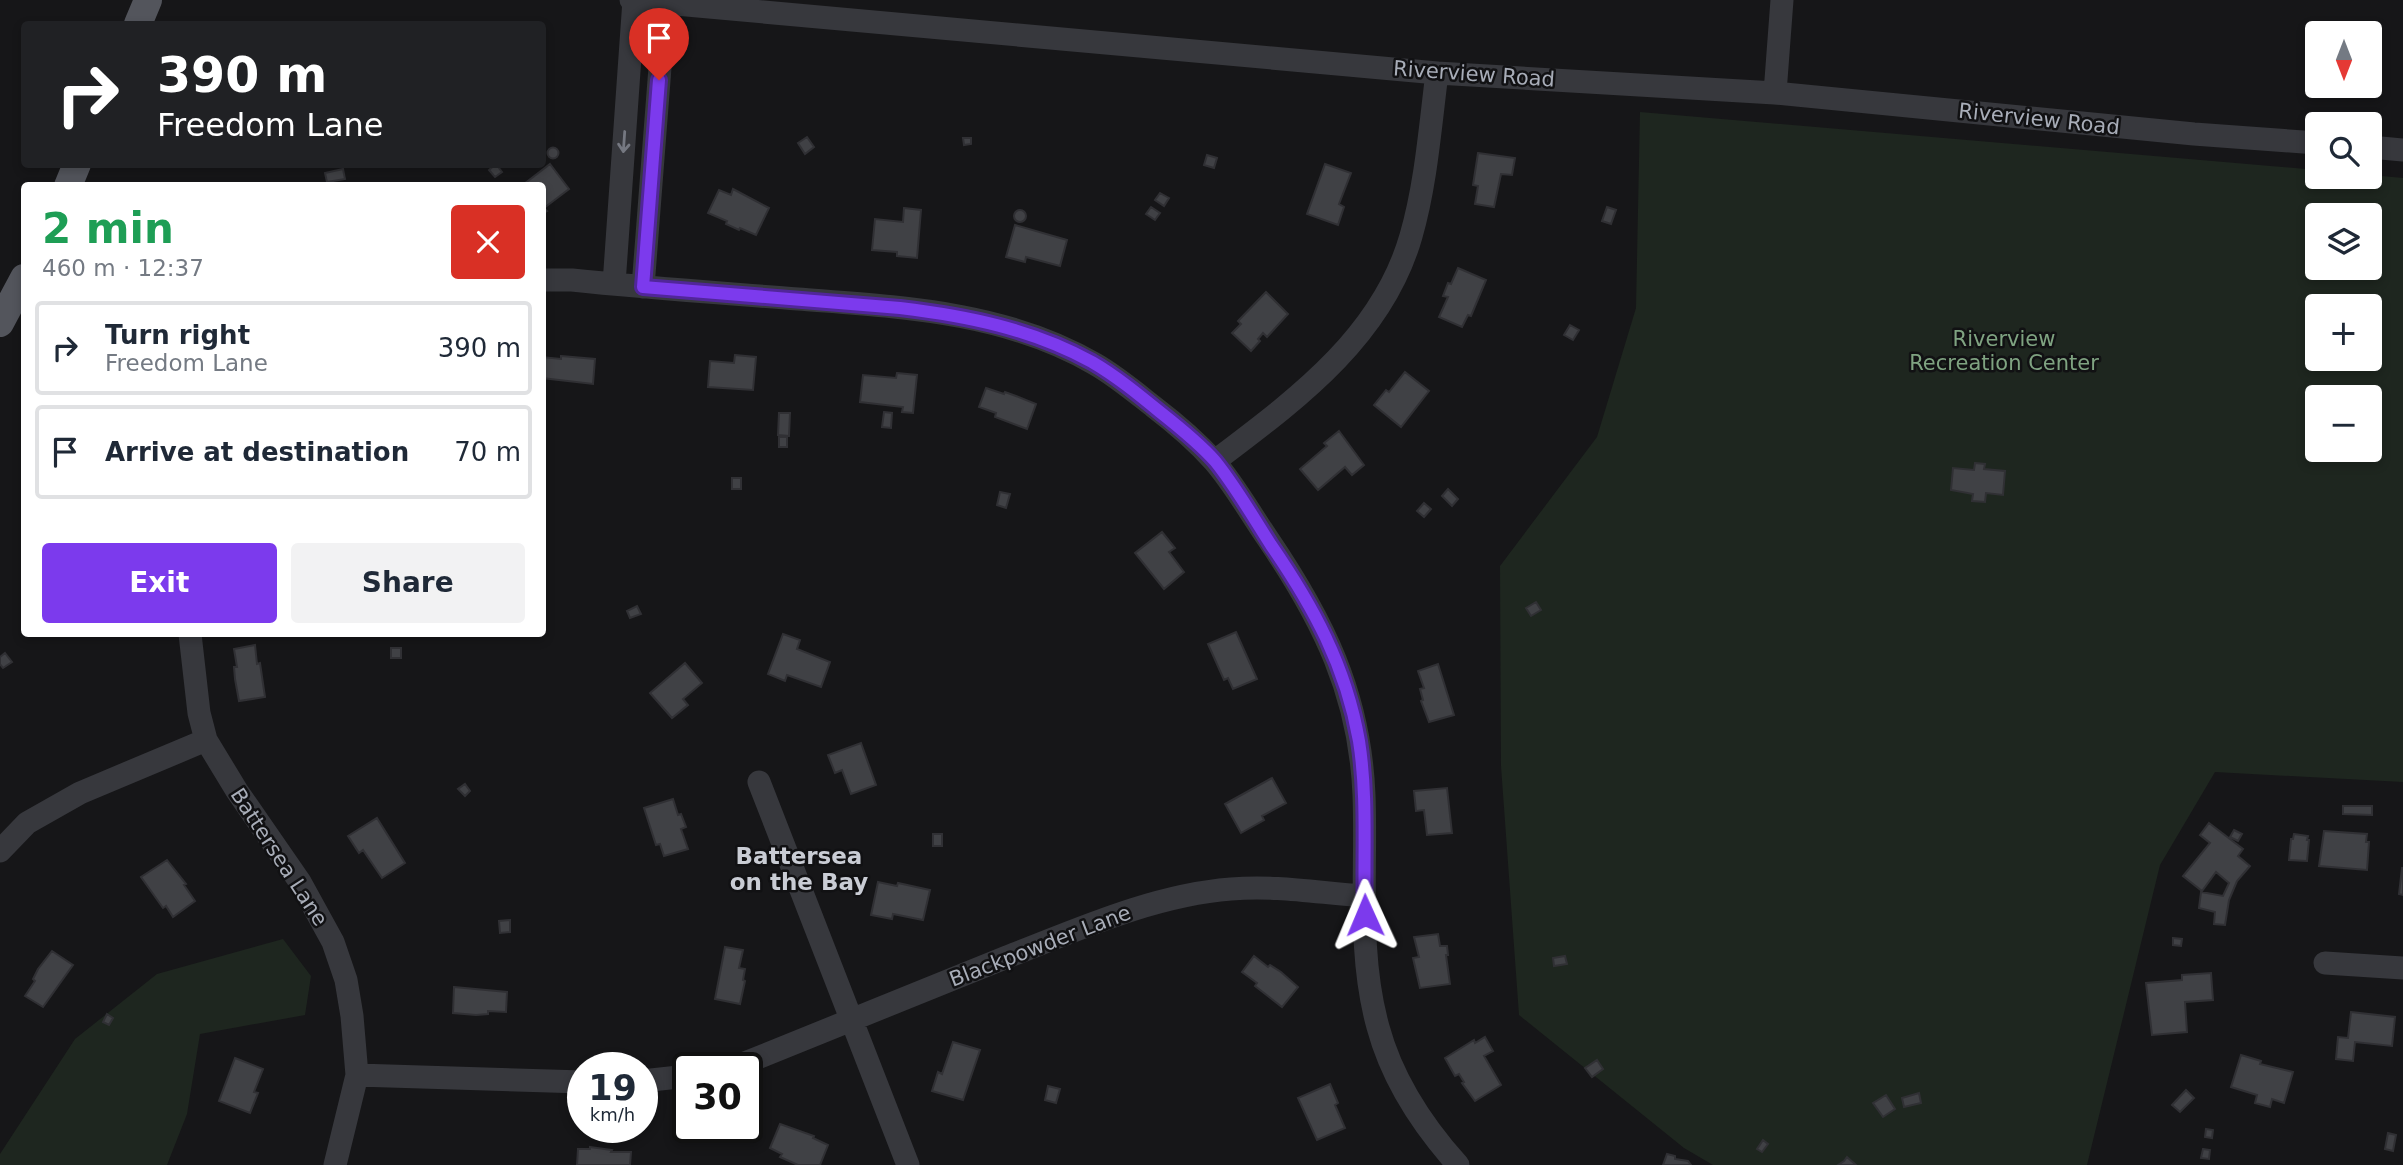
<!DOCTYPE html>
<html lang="en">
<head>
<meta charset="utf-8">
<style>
  body { margin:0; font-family:"DejaVu Sans",sans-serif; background:#f2f2f3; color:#1f2937; height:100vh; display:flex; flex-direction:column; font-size:26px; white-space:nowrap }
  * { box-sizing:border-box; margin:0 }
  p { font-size:23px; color:#747a83 }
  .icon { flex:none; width:38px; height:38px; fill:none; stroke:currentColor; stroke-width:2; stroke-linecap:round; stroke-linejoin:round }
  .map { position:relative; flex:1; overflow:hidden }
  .details { position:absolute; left:21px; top:182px; width:525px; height:455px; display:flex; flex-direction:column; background:#fff; border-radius:7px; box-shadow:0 4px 10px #0003 }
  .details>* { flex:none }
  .guide { position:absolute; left:21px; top:21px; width:525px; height:147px; border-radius:7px; box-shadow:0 4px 10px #0003; background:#202124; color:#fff; overflow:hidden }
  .needle { width:46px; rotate:180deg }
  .fabs { position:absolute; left:2305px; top:21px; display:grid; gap:14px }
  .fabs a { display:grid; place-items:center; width:77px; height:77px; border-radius:7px; background:#fff; box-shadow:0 4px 10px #0003; font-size:35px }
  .speed { position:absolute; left:567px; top:1052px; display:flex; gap:14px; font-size:35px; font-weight:700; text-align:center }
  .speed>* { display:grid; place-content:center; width:91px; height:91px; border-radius:50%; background:#fff; box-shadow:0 4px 10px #0003; line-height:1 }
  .speed small { font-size:18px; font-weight:400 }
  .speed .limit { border:4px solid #111; border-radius:10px; background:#fff; color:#111 }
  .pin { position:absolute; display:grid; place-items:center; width:60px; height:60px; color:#fff; margin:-72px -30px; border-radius:50% 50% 50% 0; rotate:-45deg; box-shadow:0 0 7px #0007 }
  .pin .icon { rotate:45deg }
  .me { position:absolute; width:77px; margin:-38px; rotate:359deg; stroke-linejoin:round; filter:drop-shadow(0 0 5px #0008) }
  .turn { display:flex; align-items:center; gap:24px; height:147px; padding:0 21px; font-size:32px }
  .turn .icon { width:91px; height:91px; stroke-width:2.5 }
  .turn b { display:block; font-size:49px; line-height:60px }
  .round { display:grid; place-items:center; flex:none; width:74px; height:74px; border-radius:7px; background:#f2f2f3 }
  .headline { display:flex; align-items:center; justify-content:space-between; height:119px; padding:0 21px }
  h1 { font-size:42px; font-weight:600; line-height:52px; color:#1e9e55 }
  .primary-button { display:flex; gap:14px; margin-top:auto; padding:14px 21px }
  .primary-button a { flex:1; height:80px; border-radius:7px; background:#7c3aed; color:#fff; font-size:28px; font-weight:600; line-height:80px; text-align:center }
  .primary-button a+a { background:#f2f2f3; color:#1f2937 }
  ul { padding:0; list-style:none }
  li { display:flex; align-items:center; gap:21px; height:94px; margin:0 14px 10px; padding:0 7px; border:4px solid #e0e1e3; border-radius:7px }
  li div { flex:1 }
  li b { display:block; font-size:26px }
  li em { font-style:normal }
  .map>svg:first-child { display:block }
  .green { fill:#1e261f; fill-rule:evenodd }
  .building { fill:#404145; stroke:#303034; stroke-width:2 }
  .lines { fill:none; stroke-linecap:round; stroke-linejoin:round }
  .minor { stroke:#37383d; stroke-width:23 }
  .major { stroke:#53555c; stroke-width:28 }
  .oneway { stroke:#757881 }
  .route-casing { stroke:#51269a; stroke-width:18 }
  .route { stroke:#7c3aed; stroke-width:12 }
  .labels { text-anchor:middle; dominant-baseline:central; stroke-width:5; stroke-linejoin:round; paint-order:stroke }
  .street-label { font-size:21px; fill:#a8adb8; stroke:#111113 }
  .park-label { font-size:21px; fill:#7fa381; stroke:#111113 }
  .neighbourhood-label { font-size:23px; font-weight:bold; fill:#c9ccd4; stroke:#111113 }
</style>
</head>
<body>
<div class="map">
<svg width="2403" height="1165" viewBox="0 0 2403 1165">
  <rect width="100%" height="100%" fill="#161618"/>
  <!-- green -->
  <path class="green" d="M 1640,112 L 2317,170 L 2317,177 L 2370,177 L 2370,175 L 2403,178 L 2403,782 L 2215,772 L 2160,865 L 2087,1165 L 1713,1165 L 1684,1148 L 1519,1015 L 1501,766 L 1500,566 L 1597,437 L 1636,308 ZM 2317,215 L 2370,215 L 2370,268 L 2317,268 ZM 2317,306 L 2370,306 L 2370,359 L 2317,359 ZM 2317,397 L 2370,397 L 2370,450 L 2317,450 Z
    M 283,939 L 311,976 L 305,1015 L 200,1034 L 187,1114 L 167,1165 L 0,1165 L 0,1154 L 75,1039 L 157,974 Z"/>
  <!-- building -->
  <path class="building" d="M 807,137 L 814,147 L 805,154 L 798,143 Z
    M 963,138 L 971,138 L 971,144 L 964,145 Z
    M547.5 153a5.5 5.5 0 1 1 11 0a5.5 5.5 0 1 1-11 0Z
    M 1478,153 L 1515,158 L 1512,175 L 1501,174 L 1494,207 L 1475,204 L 1478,186 L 1473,185 Z
    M 1207,155 L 1217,158 L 1214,168 L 1204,165 Z
    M 496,164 L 502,172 L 495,177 L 489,170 Z
    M 550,164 L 569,189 L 544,208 L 547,211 L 542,214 L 542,186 L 524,184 Z
    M 1325,164 L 1351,173 L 1339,204 L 1344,207 L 1338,225 L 1307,214 Z
    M 343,169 L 345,179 L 327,182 L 325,173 Z
    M 733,189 L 769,208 L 756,235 L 740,228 L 739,230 L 726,224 L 727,221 L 708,213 L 719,190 L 731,195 Z
    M 1160,193 L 1169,198 L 1164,206 L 1155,200 Z
    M 1151,207 L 1160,213 L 1155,220 L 1146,214 Z
    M 1607,207 L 1616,210 L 1611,224 L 1602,221 Z
    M 904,208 L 921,210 L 917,258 L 897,256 L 897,252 L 872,250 L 875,219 L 903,222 Z
    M1014 216a6 6 0 1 1 12 0a6 6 0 1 1-12 0Z
    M 1015,225 L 1067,240 L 1060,266 L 1026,257 L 1025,262 L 1006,257 Z
    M 1458,268 L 1486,280 L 1471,316 L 1468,315 L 1462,327 L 1439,317 L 1448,297 L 1443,296 L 1448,283 L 1451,284 Z
    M 1266,292 L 1288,314 L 1267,337 L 1263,333 L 1258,339 L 1260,341 L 1251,351 L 1232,333 L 1241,324 L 1238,321 Z
    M 1570,325 L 1579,330 L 1573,340 L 1564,335 Z
    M 735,355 L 756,357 L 753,390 L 708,387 L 710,361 L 734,363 Z
    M 561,356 L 595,359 L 593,384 L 542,378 L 542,357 L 561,359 Z
    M 1405,372 L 1429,391 L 1401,427 L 1374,405 L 1386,390 L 1389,392 Z
    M 897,373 L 917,375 L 913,413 L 902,412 L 903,407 L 860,402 L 863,375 L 896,378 Z
    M 986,388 L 1004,394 L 1005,392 L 1016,396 L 1036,404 L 1027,429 L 995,417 L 996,413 L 979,407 Z
    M 884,412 L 892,413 L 891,428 L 882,427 Z
    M 779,413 L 790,413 L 789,436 L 778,435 Z
    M 1339,431 L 1364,465 L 1352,475 L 1345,467 L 1318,490 L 1300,469 L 1327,446 L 1324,443 Z
    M 779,437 L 787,437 L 787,447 L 779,447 Z
    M 1975,463 L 1985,464 L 1984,469 L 2005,471 L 2003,495 L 1986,493 L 1985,502 L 1972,501 L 1973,494 L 1951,490 L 1953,468 L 1974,470 Z
    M 732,478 L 741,478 L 741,489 L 732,489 Z
    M 1448,489 L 1458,499 L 1452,506 L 1442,496 Z
    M 1000,492 L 1010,494 L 1006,508 L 997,505 Z
    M 1424,503 L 1431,509 L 1424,517 L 1417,511 Z
    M 1162,532 L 1175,548 L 1169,552 L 1184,572 L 1164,589 L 1135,553 Z
    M 1536,602 L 1541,610 L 1531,616 L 1526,608 Z
    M 637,606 L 641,614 L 630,618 L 627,611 Z
    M 1236,632 L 1257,679 L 1233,689 L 1228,678 L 1224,680 L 1208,644 Z
    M 783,634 L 800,640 L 797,649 L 830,662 L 821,687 L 787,675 L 785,681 L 768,674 Z
    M 255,645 L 257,664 L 260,663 L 265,697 L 239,701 L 235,679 L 234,667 L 237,667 L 234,649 Z
    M 391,648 L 401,648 L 401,658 L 391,658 Z
    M 5,653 L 12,662 L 3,668 L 0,664 L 0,657 Z
    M 685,663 L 702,683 L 683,699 L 688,705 L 672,718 L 650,693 Z
    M 1438,664 L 1454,715 L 1429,722 L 1421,701 L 1423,700 L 1420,689 L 1424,688 L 1418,671 Z
    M 861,743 L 876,785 L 851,794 L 842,770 L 835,773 L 828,755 Z
    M 1272,778 L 1286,803 L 1262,816 L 1264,820 L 1241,833 L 1225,804 Z
    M 465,784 L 470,791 L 465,796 L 458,789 Z
    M 1447,788 L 1452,833 L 1427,835 L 1424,810 L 1416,811 L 1414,791 Z
    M 673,799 L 678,815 L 681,814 L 686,827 L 681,829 L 688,849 L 664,856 L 660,844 L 656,845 L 644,808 Z
    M 2343,806 L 2372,806 L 2372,815 L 2343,814 Z
    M 377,818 L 405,863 L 382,878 L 363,850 L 359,853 L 348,836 Z
    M 2209,823 L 2243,849 L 2238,856 L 2250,866 L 2237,881 L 2229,900 L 2225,925 L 2214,924 L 2215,912 L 2199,908 L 2201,892 L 2223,896 L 2229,883 L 2216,872 L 2202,891 L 2183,876 L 2210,843 L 2200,835 Z
    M 2234,830 L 2242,834 L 2238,841 L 2230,837 Z
    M 2324,831 L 2367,834 L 2366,842 L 2369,842 L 2367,870 L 2319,866 Z
    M 933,834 L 942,834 L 942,846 L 933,846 Z
    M 2294,834 L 2308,836 L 2307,840 L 2309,840 L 2307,861 L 2289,860 L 2291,839 L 2293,839 Z
    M 167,860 L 186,884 L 184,885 L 195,901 L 173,917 L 166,906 L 163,908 L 141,877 Z
    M 2402,868 L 2403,868 L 2403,895 L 2399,894 Z
    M 878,882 L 897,886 L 898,883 L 930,890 L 923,920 L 893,914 L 892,919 L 871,915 Z
    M 510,920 L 510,932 L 500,933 L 499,921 Z
    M 1438,934 L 1440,946 L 1447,946 L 1448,955 L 1446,955 L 1450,984 L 1420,988 L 1413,958 L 1419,957 L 1414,937 Z
    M 2173,938 L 2182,939 L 2181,946 L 2173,945 Z
    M 725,947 L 743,950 L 739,968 L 745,969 L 743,980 L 745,981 L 740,1004 L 715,999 Z
    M 52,951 L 73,965 L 43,1007 L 25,996 L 35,981 L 33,979 L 38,969 Z
    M 1254,956 L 1268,967 L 1270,965 L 1281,972 L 1298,987 L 1282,1007 L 1255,986 L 1257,983 L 1242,972 Z
    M 1565,956 L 1567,964 L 1554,966 L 1553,958 Z
    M 2211,973 L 2213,1000 L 2185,1002 L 2187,1032 L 2152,1035 L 2146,983 L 2182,980 L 2182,975 Z
    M 454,987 L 507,992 L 506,1012 L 488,1011 L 488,1014 L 476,1015 L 453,1013 Z
    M 2351,1012 L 2395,1017 L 2392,1046 L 2355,1042 L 2353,1061 L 2336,1059 L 2338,1037 L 2348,1038 Z
    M 107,1014 L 113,1018 L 109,1025 L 103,1022 Z
    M 1485,1037 L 1493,1051 L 1484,1056 L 1501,1085 L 1475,1101 L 1462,1083 L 1464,1082 L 1459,1074 L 1455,1076 L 1445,1058 L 1474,1040 L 1475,1043 Z
    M 953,1042 L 980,1050 L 963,1100 L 932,1091 L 938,1072 L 942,1074 Z
    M 2241,1055 L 2261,1061 L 2260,1064 L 2293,1072 L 2284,1103 L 2272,1099 L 2270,1107 L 2255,1103 L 2257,1095 L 2231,1087 Z
    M 235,1058 L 263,1069 L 254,1092 L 258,1093 L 250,1113 L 219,1101 Z
    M 1597,1060 L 1603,1069 L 1592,1077 L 1585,1068 Z
    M 1330,1084 L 1338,1103 L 1335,1105 L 1345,1128 L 1317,1140 L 1298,1098 Z
    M 1048,1086 L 1060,1089 L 1056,1103 L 1045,1100 Z
    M 2186,1090 L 2194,1098 L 2180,1112 L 2172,1105 Z
    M 1919,1093 L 1921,1103 L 1904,1107 L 1902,1098 Z
    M 1886,1095 L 1895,1109 L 1883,1117 L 1873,1103 Z
    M 780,1124 L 814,1136 L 813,1138 L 828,1145 L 820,1165 L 798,1165 L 780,1157 L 782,1154 L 770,1148 Z
    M 2206,1129 L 2213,1130 L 2212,1138 L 2205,1137 Z
    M 2388,1133 L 2396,1135 L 2393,1151 L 2385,1149 Z
    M 1763,1140 L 1768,1144 L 1762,1152 L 1757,1149 Z
    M 590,1147 L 612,1150 L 611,1152 L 631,1152 L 630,1165 L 577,1165 L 578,1149 L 590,1149 Z
    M 2203,1149 L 2210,1150 L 2209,1159 L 2201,1158 Z
    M 1667,1154 L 1675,1156 L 1675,1159 L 1688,1161 L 1691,1165 L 1663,1165 Z
    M 1847,1157 L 1856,1165 L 1838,1165 L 1844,1161 Z"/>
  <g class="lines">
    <!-- minor -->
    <path class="minor" d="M 631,0 L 1437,73 L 1775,93 L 2194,134 L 2317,143
      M 1775,93 L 1782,0
      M 2370,147 L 2403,150
      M 542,280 L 572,280 C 647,288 723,293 798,299 C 900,307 1004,311 1095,364 C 1116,376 1135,392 1154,407 C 1175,423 1196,441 1214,461 C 1234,484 1250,513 1268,539 C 1323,620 1360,694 1364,795 C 1367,871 1357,952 1378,1027 C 1392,1079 1423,1126 1458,1165
      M 614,284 L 634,0
      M 643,287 L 665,3
      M 1215,461 C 1294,401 1382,338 1411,236 C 1426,184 1430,128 1437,73
      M 190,634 L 199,713 L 206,740 L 237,791 L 300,882 L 333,942 L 346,980 L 352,1016 L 357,1075 L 335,1165
      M 759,782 L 908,1165
      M 0,851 L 27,823 L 80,793 L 206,740
      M 2325,963 L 2403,968
      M 729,1068 L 745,1063 C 833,1027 920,992 1007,957 C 1079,929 1154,895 1231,889 C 1276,885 1319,893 1364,896
      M 357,1075 L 583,1082
      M 642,1081 L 688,1076"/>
    <!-- major -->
    <path class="major" d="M 138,24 L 148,0
      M 68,186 L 77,164
      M 0,323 L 24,278"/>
  </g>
  <!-- one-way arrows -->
  <defs><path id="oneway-shaft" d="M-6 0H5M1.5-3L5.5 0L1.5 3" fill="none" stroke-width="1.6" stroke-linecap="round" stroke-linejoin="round" transform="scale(1.75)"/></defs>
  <use class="oneway" href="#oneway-shaft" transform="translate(624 142) rotate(94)"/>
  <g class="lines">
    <!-- route casing -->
    <g class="route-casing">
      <path id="route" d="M 659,80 L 643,287 L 900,308 C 967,316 1032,329 1092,362 C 1116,376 1138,394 1160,412 C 1179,427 1199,443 1215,461 C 1236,487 1253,517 1271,545 C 1313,606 1346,666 1359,741 C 1368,798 1363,857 1365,915"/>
    </g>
    <!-- route -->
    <use href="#route" class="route"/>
  </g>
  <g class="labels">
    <!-- street labels -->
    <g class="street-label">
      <text transform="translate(1474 74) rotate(4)">Riverview Road</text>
      <text transform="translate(2039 119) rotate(6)">Riverview Road</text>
      <text transform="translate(279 857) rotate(57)">Battersea Lane</text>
      <text transform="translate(1040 946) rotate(-21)">Blackpowder Lane</text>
    </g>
    <!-- park labels -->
    <g class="park-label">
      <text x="2004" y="339">Riverview<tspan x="2004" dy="24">Recreation Center</tspan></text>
    </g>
    <!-- neighbourhood labels -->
    <g class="neighbourhood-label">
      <text x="799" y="856">Battersea<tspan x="799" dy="26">on the Bay</tspan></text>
    </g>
  </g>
</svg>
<div class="fabs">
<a><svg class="needle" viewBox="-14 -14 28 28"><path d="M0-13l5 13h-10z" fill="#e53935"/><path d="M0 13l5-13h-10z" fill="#747a83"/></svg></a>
<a><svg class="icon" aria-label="search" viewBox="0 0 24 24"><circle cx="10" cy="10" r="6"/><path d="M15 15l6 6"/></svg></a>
<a><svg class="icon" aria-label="layers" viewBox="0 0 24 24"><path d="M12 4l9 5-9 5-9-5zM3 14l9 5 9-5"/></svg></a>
<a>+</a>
<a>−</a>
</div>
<div class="speed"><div>19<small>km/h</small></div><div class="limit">30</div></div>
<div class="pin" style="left:659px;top:80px;background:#d93025"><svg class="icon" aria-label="arrive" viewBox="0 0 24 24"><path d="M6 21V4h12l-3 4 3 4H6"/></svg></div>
<svg class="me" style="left:1365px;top:915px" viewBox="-20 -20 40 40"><path d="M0-17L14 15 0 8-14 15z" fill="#7c3aed" stroke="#fff" stroke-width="4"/></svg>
<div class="guide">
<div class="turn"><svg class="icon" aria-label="right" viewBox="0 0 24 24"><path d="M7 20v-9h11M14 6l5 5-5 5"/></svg><div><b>390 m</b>Freedom Lane</div></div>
</div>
<section class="details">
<div class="headline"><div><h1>2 min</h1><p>460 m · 12:37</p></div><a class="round" style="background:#d93025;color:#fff"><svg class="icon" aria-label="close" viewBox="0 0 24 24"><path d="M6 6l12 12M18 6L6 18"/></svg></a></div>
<ul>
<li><svg class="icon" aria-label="right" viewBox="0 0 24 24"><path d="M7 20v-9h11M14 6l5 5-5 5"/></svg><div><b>Turn right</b><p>Freedom Lane</p></div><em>390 m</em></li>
<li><svg class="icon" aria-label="arrive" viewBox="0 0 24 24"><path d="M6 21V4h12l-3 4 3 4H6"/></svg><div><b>Arrive at destination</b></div><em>70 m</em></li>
</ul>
<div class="primary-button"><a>Exit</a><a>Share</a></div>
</section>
</div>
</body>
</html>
